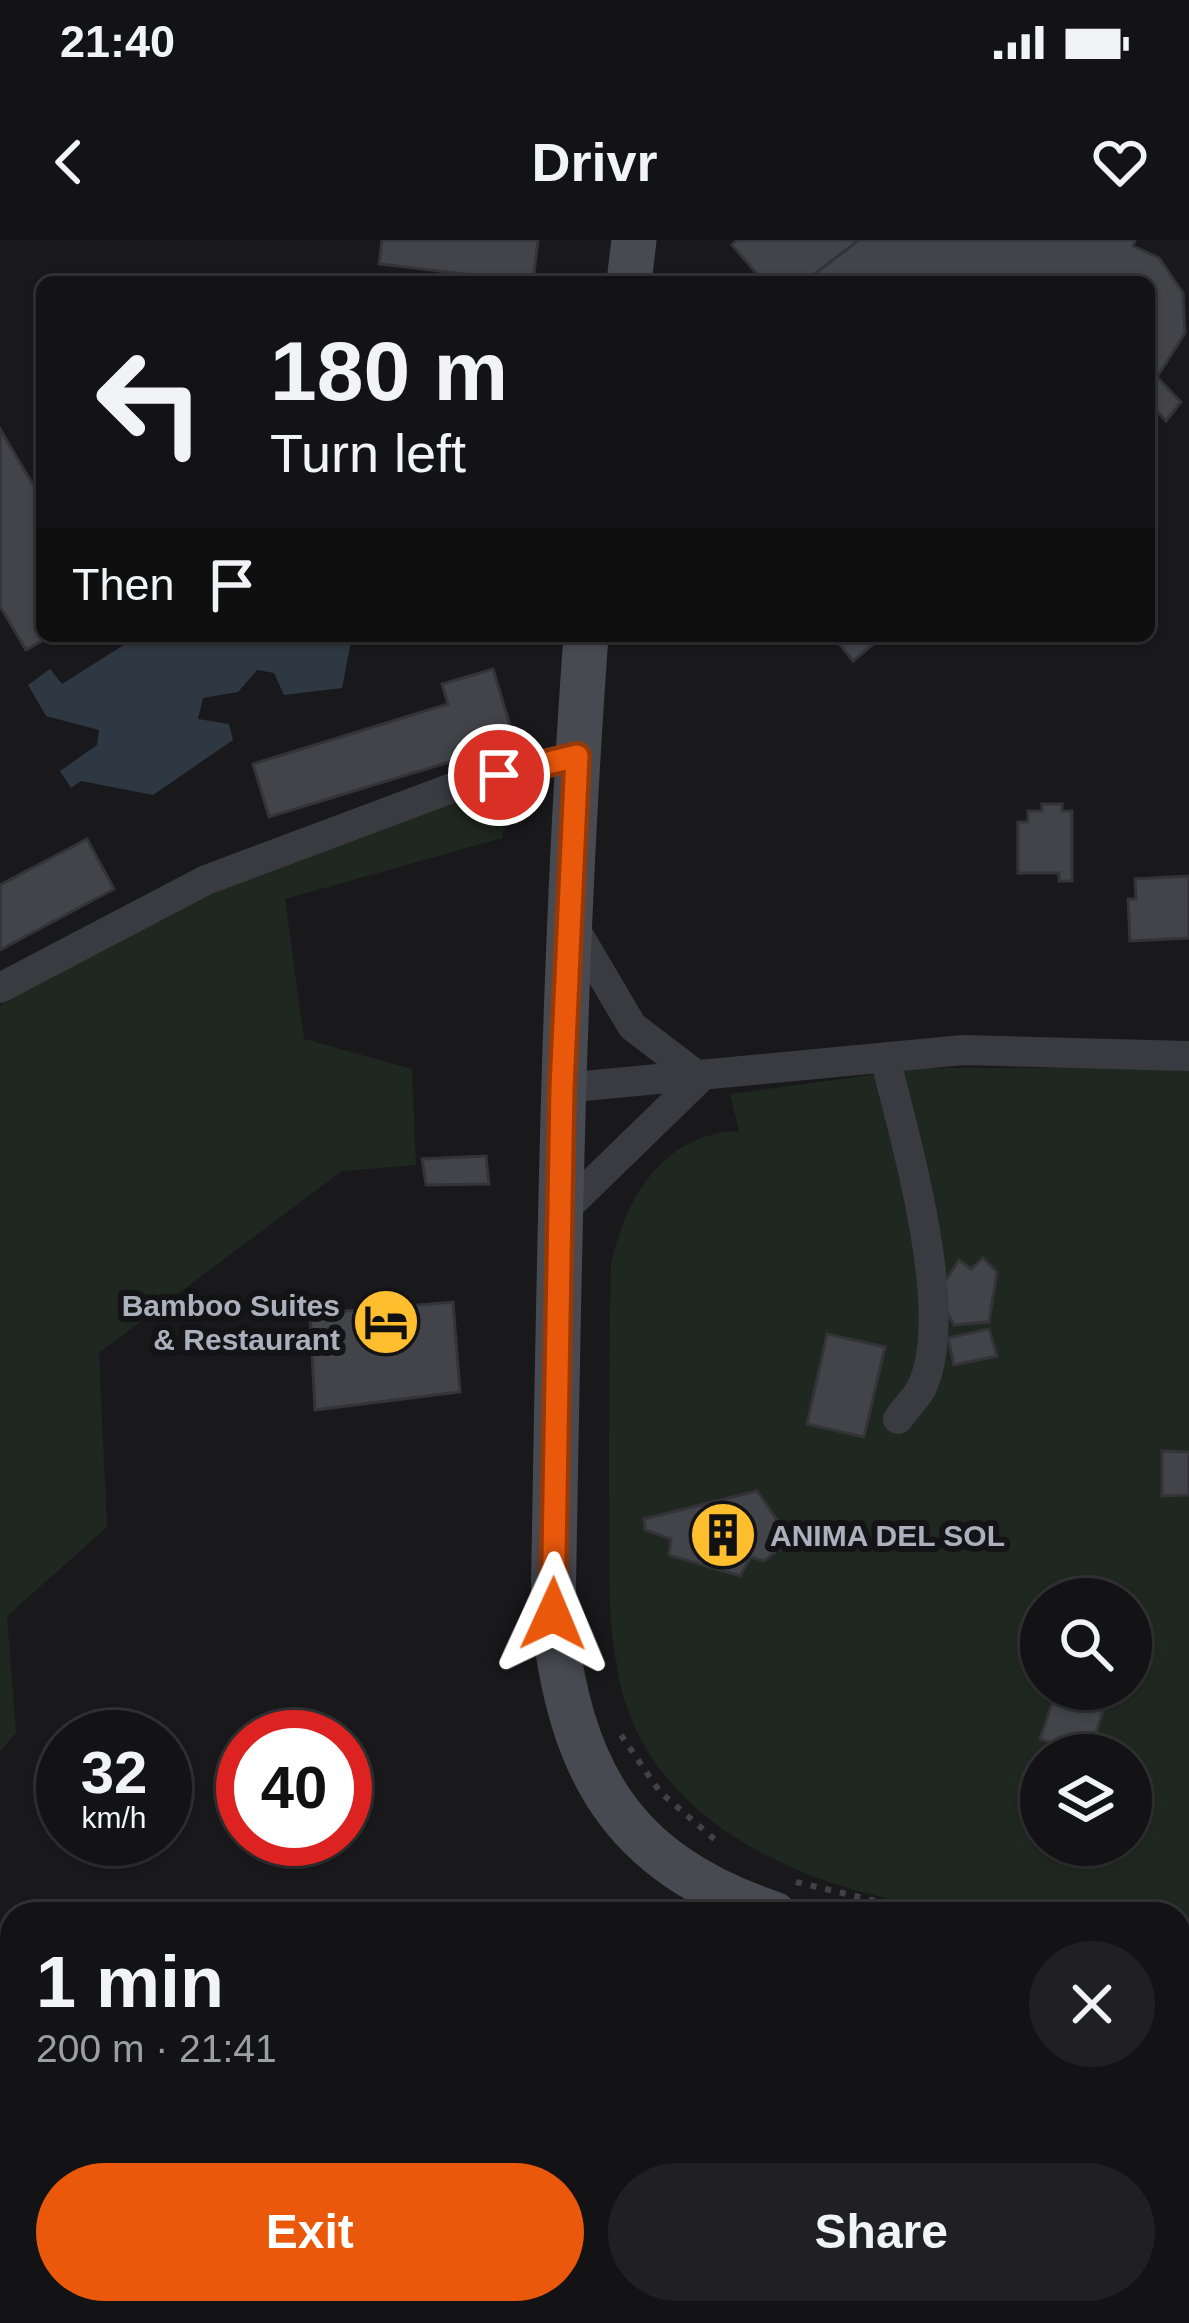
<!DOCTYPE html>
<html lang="en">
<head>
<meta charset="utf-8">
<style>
  body { margin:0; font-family:Helvetica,sans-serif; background:#202022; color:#f1f3f6; height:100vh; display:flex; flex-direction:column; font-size:45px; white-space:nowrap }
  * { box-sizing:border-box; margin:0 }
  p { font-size:39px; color:#9d9ea0 }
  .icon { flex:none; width:66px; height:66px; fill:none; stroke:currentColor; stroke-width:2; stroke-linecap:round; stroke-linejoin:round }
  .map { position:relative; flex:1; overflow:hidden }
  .drawer { position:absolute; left:0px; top:1662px; width:1191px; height:423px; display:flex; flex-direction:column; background:#131315; border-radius:36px 36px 0 0; box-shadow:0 3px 9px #0004,0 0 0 3px #323234 }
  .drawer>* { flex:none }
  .banner { position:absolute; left:36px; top:36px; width:1119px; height:366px; border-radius:18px; box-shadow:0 3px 9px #0004,0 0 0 3px #323234; background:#131315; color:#f1f3f6; overflow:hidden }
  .buttons { position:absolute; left:1020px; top:1338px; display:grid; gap:24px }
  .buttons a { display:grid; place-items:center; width:132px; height:132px; border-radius:50%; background:#131315; box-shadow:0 3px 9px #0004,0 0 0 3px #323234; font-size:60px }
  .speed { position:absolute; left:36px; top:1470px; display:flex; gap:24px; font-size:60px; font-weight:700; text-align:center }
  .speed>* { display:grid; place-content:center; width:156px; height:156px; border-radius:50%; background:#131315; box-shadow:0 3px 9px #0004,0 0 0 3px #323234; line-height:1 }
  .speed small { font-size:30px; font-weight:400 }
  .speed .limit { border:18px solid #d22; background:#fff; color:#111 }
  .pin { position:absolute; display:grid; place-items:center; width:102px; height:102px; color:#fff; margin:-51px; border:6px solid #fff; border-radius:50%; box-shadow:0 3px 12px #0007 }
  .me { position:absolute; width:132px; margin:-66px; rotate:1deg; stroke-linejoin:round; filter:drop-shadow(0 0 9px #0008) }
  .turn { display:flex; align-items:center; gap:42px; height:252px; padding:0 36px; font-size:54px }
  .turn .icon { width:156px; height:156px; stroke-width:2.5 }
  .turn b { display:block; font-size:84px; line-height:102px }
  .then { display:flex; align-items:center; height:114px; padding:0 36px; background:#0003; gap:24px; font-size:45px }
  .round { display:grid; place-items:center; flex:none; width:126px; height:126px; border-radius:63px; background:#202022 }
  .head { display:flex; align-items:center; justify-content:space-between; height:204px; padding:0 36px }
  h1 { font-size:72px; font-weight:600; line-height:90px }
  .cta { display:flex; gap:24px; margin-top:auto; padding:24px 36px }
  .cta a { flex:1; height:138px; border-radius:72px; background:#ea580c; color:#fff; font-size:48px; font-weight:600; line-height:138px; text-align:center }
  .cta a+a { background:#202022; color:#f1f3f6 }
  .status { display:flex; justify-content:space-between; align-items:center; height:84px; padding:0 60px; background:#131315; direction:ltr }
  .status svg { height:33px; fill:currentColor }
  header { display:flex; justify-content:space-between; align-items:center; height:156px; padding:0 36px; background:#131315; font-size:54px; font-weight:600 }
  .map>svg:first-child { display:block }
  .green { fill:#1f2820; fill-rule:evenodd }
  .water { fill:#2e3842 }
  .building { fill:#434449; stroke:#333338; stroke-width:3 }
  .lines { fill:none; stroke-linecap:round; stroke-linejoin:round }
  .path { stroke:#404248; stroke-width:6; stroke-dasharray:6 9; stroke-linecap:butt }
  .street { stroke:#3a3b41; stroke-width:30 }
  .secondary { stroke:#484a52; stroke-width:45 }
  .route-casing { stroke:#983908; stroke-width:30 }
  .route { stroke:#ea580c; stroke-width:21 }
  .labels { text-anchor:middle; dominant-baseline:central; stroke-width:12; stroke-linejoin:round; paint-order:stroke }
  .poi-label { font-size:30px; font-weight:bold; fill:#abb0bc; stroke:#141417; text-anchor:end }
</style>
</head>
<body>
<div class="status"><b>21:40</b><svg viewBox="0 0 49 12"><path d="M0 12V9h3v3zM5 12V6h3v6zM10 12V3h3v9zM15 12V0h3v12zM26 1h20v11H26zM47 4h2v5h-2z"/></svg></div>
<header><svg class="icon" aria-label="back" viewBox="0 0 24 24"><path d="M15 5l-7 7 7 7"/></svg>Drivr<svg class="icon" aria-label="heart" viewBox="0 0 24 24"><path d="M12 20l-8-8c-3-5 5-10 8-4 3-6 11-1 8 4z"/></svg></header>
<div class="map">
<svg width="1189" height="2083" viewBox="0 0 1189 2083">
  <rect width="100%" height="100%" fill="#19191c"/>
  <!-- green -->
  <path class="green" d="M 520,520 L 502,598 L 285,659 L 304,799 L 412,829 L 416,925 L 342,931 L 99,1113 L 107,1287 L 7,1376 L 16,1493 L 0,1511 L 0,766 L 196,649 Z
    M 923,828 L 1189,828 L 1189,1739 L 1179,1733 L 1179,1674 C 1116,1674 1051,1679 988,1674 C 848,1663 663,1605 622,1451 C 605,1386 610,1319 609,1252 C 609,1176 609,1101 611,1025 C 625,960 662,893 739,891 L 730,854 ZM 1041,1359 L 1131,1359 L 1131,1449 L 1041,1449 ZM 1041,1515 L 1131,1515 L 1131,1605 L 1041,1605 Z
    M 1179,1897 L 1189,1904 L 1189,2055 L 1179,2040 Z"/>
  <!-- water -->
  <path class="water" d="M 138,396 L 266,396 L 272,405 L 293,396 L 352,396 L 342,448 L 284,455 L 274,433 L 257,430 L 238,452 L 203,458 L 198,479 L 229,484 L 233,500 L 153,555 L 81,541 L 71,548 L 60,531 L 97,505 L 99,490 L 46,476 L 28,445 L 50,429 L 62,444 Z"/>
  <!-- building -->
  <path class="building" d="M 382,0 L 538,0 L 533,42 L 379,24 Z
    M 737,0 L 859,0 L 804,42 L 764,42 L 732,5 Z
    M 859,0 L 1135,0 L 1133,6 L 1159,18 L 1183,53 L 1185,93 L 1157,137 L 1181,162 L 1166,181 L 1156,170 L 1149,175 L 1149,42 L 804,42 Z
    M 0,189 L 42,260 L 42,396 L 50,396 L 26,410 L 0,366 Z
    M 833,396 L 883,396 L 853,421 Z
    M 493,429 L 515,502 L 269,577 L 253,524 L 448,464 L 442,444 Z
    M 1042,564 L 1062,564 L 1062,571 L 1072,571 L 1072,641 L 1059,641 L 1059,633 L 1018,633 L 1018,582 L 1028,582 L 1028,571 L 1042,571 Z
    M 87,599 L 114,649 L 0,710 L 0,645 Z
    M 1189,636 L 1189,698 L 1130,701 L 1128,659 L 1136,659 L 1135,639 Z
    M 486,916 L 489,944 L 426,945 L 422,919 Z
    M 983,1018 L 997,1032 L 989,1082 L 954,1085 L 937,1054 L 959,1020 L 971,1029 Z
    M 453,1062 L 460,1152 L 315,1170 L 310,1074 Z
    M 989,1089 L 997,1116 L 954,1125 L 948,1098 Z
    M 827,1094 L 885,1107 L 864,1197 L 807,1184 Z
    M 1162,1211 L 1189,1212 L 1189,1255 L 1162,1256 Z
    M 757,1251 L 791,1300 L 764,1321 L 751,1317 L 740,1336 L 669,1315 L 671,1299 L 645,1290 L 644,1279 Z
    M 1057,1449 L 1110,1449 L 1089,1515 L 1040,1499 Z
    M 12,2010 L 12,2068 L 0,2073 L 0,2015 Z
    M 348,2073 L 388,2073 L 393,2083 L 327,2083 Z"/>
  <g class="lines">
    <!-- path -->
    <path class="path" d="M 621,1495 L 660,1552 L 720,1604
      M 796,1642 L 931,1674
      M 1179,1746 L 1189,1755"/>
    <!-- street -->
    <path class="street" d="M 572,684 L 632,786 L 700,838
      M 0,748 L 206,640 L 460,545 L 577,516
      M 885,817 C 904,897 958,1074 921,1149 C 915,1159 905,1169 898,1179
      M 563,848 L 963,810 L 1189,816
      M 560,974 L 700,838"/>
    <!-- secondary -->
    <path class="secondary" d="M 629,42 L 634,0
      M 586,396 C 562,722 559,1047 553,1374 C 570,1529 619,1622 774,1674
      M 1179,1805 L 1189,1813"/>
  </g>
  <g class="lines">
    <!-- route casing -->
    <g class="route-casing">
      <path id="route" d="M 499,535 L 577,516 L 562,848 L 553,1374"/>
    </g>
    <!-- route -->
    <use href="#route" class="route"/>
  </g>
  <!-- icons -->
  <defs>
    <g id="hotel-disc" transform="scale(3.45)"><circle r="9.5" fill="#ffbe2e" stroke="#141417"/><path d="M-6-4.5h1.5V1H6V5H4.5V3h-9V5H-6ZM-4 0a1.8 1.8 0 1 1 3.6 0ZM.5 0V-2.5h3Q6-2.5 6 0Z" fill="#111"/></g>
    <g id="building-disc" transform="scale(3.45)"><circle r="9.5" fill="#ffbe2e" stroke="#141417"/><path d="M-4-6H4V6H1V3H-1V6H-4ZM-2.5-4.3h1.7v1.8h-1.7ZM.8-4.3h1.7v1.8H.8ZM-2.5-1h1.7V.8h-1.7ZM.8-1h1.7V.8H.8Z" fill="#111"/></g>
  </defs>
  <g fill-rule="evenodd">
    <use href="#hotel-disc" x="386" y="1082"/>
    <use href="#building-disc" x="723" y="1295"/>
  </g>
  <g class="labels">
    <!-- poi labels -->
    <g class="poi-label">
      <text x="340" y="1065">Bamboo Suites<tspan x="340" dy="34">&amp; Restaurant</tspan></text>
      <text x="770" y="1295" text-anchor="start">ANIMA DEL SOL</text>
    </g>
  </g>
</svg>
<div class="buttons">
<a><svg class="icon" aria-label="search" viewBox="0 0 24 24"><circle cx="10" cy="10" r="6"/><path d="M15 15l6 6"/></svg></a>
<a><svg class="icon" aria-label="layers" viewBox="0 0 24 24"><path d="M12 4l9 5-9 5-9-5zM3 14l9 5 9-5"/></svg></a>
</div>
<div class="speed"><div>32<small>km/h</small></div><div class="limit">40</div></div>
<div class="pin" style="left:499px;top:535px;background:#d93025"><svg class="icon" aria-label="arrive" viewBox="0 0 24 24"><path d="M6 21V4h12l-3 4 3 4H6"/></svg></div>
<svg class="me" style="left:553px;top:1374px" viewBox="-20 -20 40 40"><path d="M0-17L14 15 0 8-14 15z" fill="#ea580c" stroke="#fff" stroke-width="4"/></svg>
<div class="banner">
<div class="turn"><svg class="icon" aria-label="left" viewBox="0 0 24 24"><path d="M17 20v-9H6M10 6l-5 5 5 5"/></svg><div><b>180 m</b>Turn left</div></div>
<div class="then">Then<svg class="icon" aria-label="arrive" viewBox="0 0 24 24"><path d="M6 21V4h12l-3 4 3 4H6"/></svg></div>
</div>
<section class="drawer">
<div class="head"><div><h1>1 min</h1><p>200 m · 21:41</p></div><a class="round"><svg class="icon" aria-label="close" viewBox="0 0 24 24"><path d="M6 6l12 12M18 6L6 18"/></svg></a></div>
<div class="cta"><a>Exit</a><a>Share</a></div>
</section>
</div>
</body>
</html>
